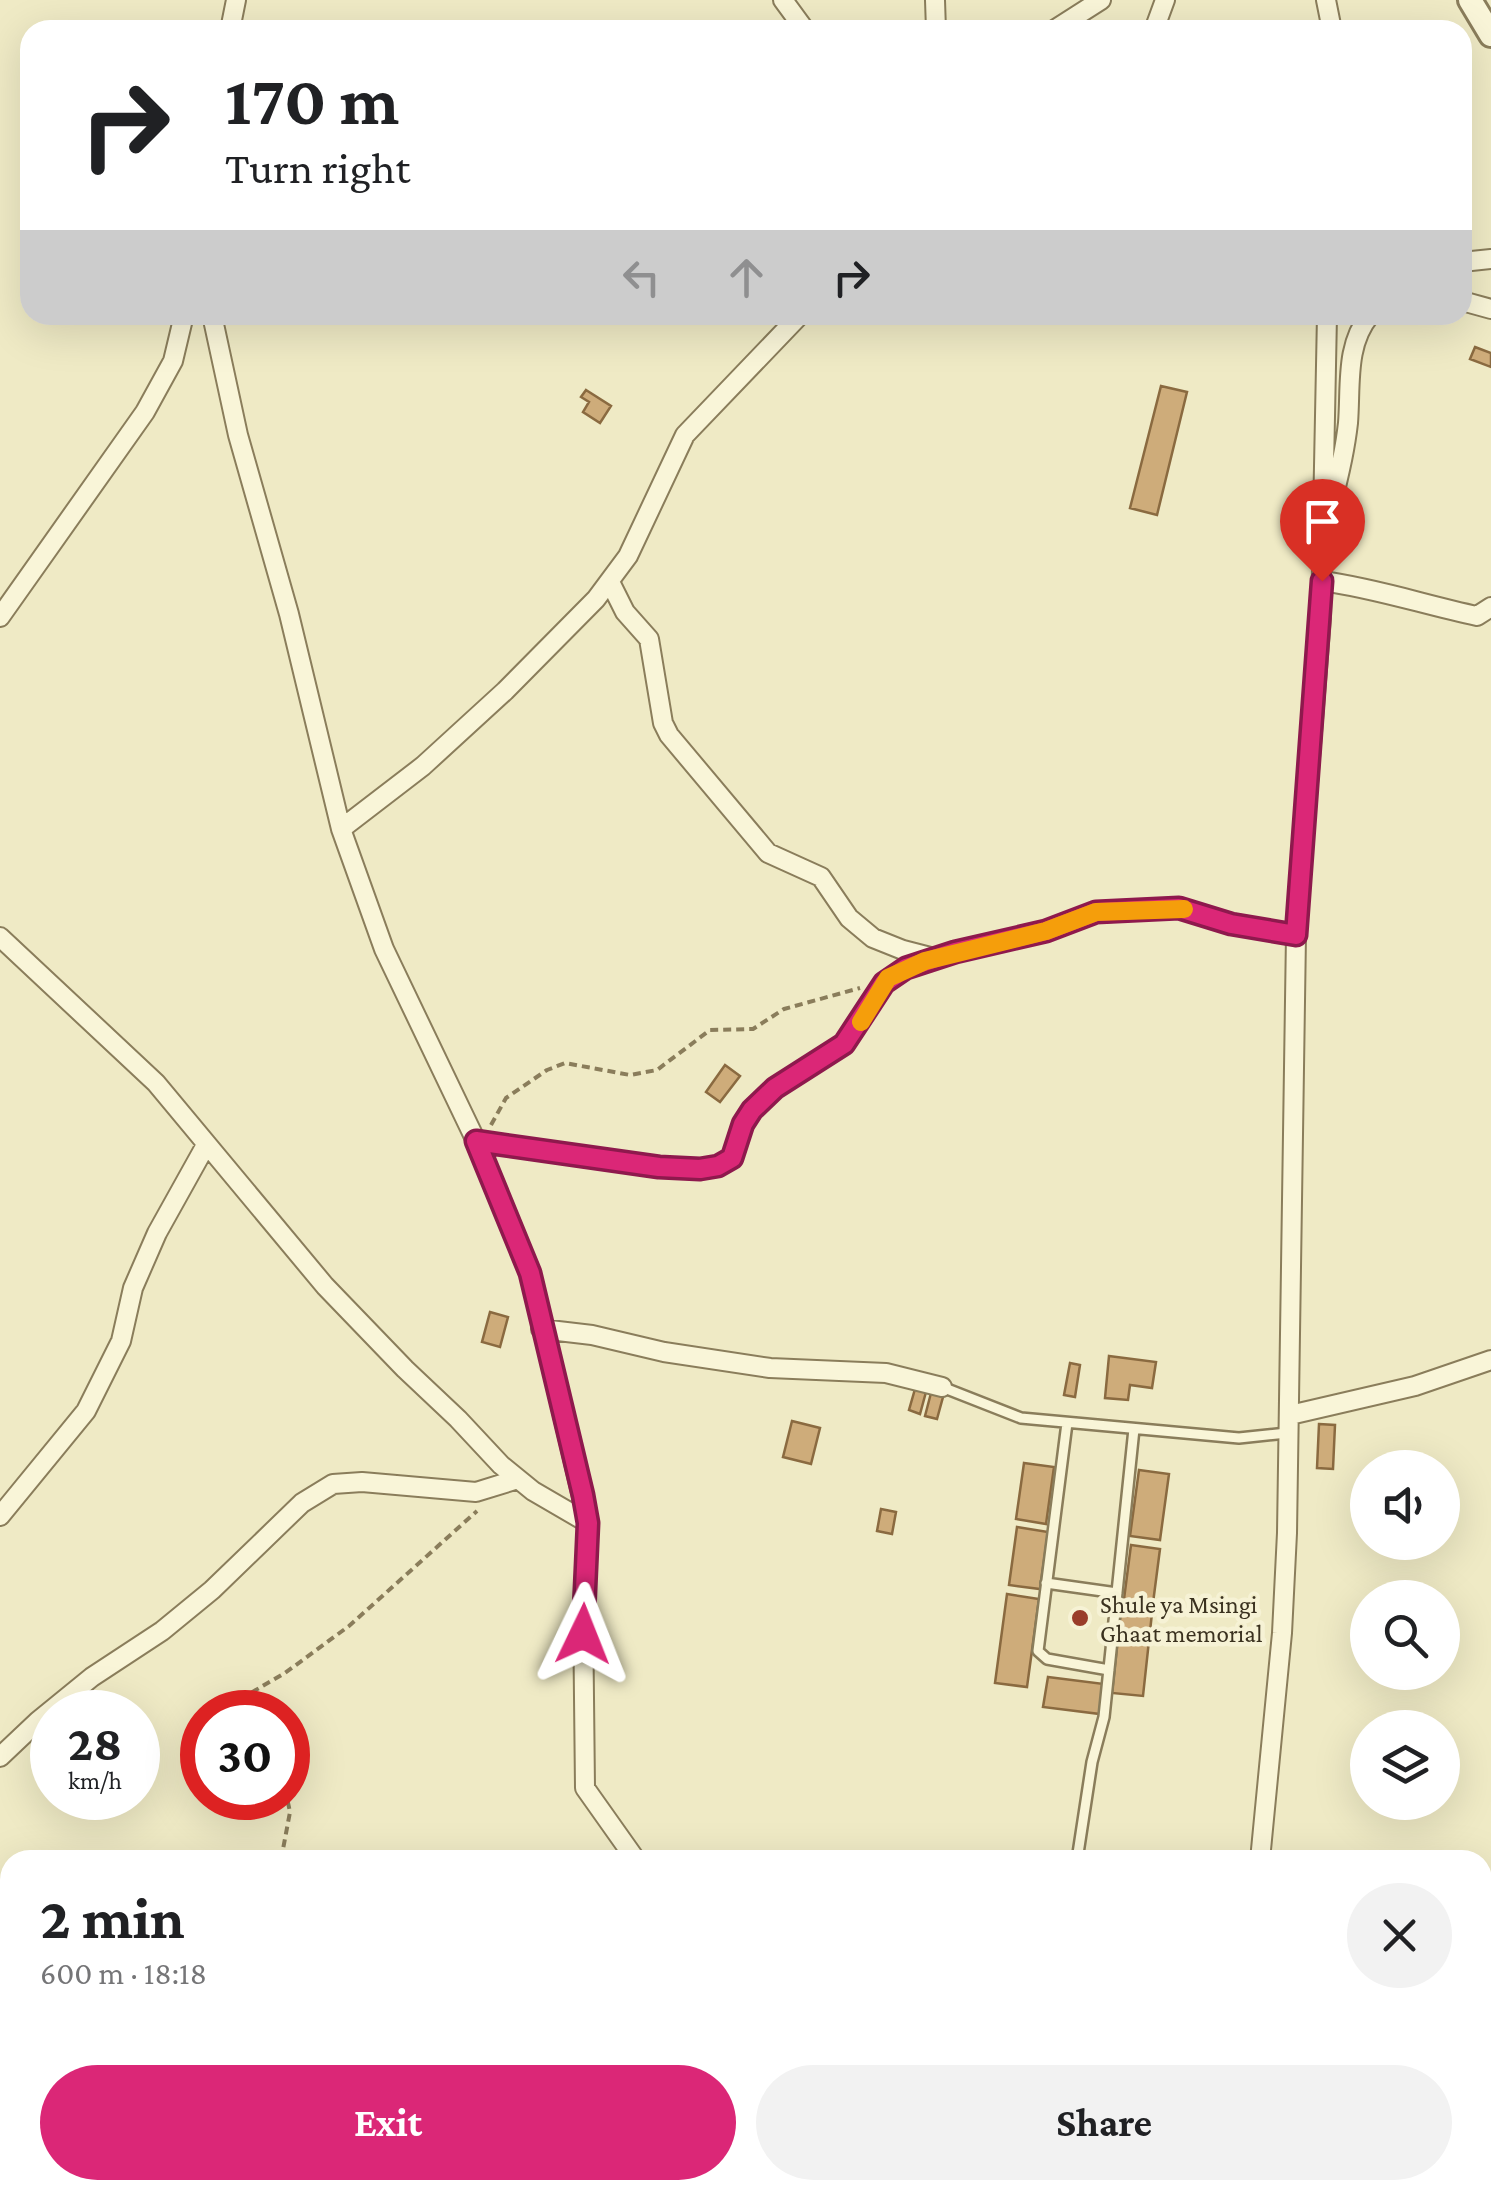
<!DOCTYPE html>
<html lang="en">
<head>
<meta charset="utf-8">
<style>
  body { margin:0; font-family:"Crimson Pro",serif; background:#f2f2f2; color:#202124; height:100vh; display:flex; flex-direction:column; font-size:38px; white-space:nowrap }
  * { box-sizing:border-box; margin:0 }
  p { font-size:32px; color:#757577 }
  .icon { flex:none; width:55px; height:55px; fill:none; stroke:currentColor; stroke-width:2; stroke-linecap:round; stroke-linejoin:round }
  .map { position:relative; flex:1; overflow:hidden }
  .sheet { position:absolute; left:0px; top:1850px; width:1492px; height:350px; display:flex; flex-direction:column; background:#fff; border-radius:30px 30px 0 0; box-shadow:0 10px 40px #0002 }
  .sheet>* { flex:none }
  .hud { position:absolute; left:20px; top:20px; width:1452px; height:305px; border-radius:30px; box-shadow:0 10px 40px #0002; background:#fff; color:#202124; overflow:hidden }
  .tools { position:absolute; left:1350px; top:1450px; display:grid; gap:20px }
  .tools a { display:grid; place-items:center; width:110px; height:110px; border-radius:50%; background:#fff; box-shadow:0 10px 40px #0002; font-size:50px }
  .speed { position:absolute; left:30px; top:1690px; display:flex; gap:20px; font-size:50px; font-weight:700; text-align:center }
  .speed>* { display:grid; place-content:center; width:130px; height:130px; border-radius:50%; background:#fff; box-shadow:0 10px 40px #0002; line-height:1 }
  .speed small { font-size:25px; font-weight:400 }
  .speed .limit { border:15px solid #d22; background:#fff; color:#111 }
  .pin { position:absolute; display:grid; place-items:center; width:85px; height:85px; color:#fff; margin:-102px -42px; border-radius:50% 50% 50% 0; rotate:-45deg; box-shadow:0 0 10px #0007 }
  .pin .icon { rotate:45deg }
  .me { position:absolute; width:110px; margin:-55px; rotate:2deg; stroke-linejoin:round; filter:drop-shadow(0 0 8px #0008) }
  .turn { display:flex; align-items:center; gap:35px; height:210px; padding:0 40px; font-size:45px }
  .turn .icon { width:130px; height:130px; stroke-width:2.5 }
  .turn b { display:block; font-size:70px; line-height:85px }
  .lanes { display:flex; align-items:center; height:95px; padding:0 40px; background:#0003; justify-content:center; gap:50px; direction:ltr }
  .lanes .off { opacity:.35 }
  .round { display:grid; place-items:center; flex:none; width:105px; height:105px; border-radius:52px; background:#f2f2f2 }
  .summary { display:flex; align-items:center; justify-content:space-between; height:170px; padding:0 40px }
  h1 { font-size:60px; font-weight:700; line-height:75px }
  .cta { display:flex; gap:20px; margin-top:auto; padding:20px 40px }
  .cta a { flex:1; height:115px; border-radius:60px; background:#db2777; color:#fff; font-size:40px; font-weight:700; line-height:115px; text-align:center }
  .cta a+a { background:#f2f2f2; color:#202124 }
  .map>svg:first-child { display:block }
  .building { fill:#ceac7a; stroke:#8a6a40; stroke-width:2.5 }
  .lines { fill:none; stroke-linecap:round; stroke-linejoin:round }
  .service-casing { stroke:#8a7d5b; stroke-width:14 }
  .minor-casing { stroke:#8a7d5b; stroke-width:22 }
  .tertiary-casing { stroke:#8a7d5b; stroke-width:28 }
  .path { stroke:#8a7d5b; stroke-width:4; stroke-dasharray:8 5; stroke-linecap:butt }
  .service { stroke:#f9f5d8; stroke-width:9 }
  .minor { stroke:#f9f5d8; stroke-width:18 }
  .tertiary { stroke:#f9f5d8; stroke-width:22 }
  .route-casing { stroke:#8e194d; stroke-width:25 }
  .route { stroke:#db2777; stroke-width:18 }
  .slow { stroke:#f59e0b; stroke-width:18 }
  .poi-dot { fill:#9a3d2a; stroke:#f6f2d5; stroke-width:4 }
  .labels { text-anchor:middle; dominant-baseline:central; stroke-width:9; stroke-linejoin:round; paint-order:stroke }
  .poi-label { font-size:25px; fill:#3a311f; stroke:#f6f2d5; text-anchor:start }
</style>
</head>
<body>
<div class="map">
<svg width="1491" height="2200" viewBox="0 0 1491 2200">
  <rect width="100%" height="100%" fill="#efeac5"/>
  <!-- building -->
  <path class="building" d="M 1475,347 L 1491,353 L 1491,367 L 1470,359 Z
    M 1161,386 L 1187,392 L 1157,515 L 1130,508 Z
    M 586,390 L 611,406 L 600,423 L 583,412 L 589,402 L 581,397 Z
    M 725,1065 L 740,1076 L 720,1102 L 706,1092 Z
    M 490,1312 L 508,1317 L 500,1347 L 482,1342 Z
    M 1109,1356 L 1156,1362 L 1152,1388 L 1130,1385 L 1128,1400 L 1105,1398 Z
    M 1070,1363 L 1080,1365 L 1075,1397 L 1064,1395 Z
    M 915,1389 L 926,1392 L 920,1414 L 909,1410 Z
    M 931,1393 L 943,1397 L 937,1419 L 925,1416 Z
    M 792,1421 L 820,1428 L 811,1464 L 783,1457 Z
    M 1319,1424 L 1335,1425 L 1333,1469 L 1317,1468 Z
    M 1024,1463 L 1054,1467 L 1046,1524 L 1016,1519 Z
    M 1139,1470 L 1169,1474 L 1160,1540 L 1130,1536 Z
    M 881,1509 L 896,1512 L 892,1534 L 877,1531 Z
    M 1017,1527 L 1048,1532 L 1040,1589 L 1009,1585 Z
    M 1131,1545 L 1160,1549 L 1153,1603 L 1124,1599 Z
    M 1007,1594 L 1039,1599 L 1027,1687 L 995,1683 Z
    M 1121,1610 L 1152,1613 L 1143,1696 L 1112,1693 Z
    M 1048,1677 L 1104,1684 L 1100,1714 L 1043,1707 Z"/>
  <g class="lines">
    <!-- service casing -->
    <g class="service-casing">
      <path id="service" d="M 942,1387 L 1021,1418 L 1239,1438 L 1287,1433
        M 1067,1423 L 1038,1651 L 1047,1659 L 1109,1670
        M 1046,1583 L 1117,1593
        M 1077,1860 L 1092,1762 L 1104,1717 L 1134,1429
        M 1063,2190 L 1074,2200"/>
    </g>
    <!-- minor casing -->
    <g class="minor-casing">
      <path id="minor" d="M 783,0 L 805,30
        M 935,0 L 936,30
        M 1326,0 L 1332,30
        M 230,30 L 236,0
        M 1054,30 L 1101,0
        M 1154,30 L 1165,0
        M 1462,262 L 1491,259
        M 1462,301 L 1491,309
        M 212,315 L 238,435 L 289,614 L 341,829 L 384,949 L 476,1141 L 530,1273 L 588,1523 L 583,1607 L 585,1788 L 636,1860
        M 1332,502 C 1339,476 1345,450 1348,423 C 1351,386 1345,345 1370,315
        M 1322,581 C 1375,588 1425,605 1477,616 L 1491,607
        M 610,582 L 625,612 L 649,639 L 663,723 L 669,735 L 768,853 L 821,877 L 849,918 L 873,938 L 903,950 L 934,958
        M 0,617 L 145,412 L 173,361 L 184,315
        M 341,829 L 423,766 L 505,691 L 596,599 L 628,556 L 685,435 L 800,315
        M 0,937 L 156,1083 L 325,1286 L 405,1369 L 458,1419 L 501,1465 L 533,1491 L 588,1523
        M 476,1141 L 659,1167 L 700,1169 L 718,1166 L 732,1158 L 743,1124 L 752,1110 L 775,1088 L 844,1044 L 884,983 L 906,968 L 955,952 L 1046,931 L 1096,913 L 1179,908 L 1231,923 L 1296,935
        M 541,1329 L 592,1335 L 664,1352 L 770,1368 L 886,1373 L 942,1387
        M 1290,1415 L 1415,1386 L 1491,1360
        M 0,1516 L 86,1411 L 121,1341 L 133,1288 L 157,1233 L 206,1145
        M 0,1757 L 38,1721 L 92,1677 L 162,1631 L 212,1590 L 302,1503 L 333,1484 L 362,1482 L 476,1492 L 518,1479
        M 1260,1860 L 1282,1633 L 1287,1533 L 1296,935 L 1321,618 L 1327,315
        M 727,2190 L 728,2200
        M 1246,2190 L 1247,2200"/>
    </g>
    <!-- tertiary casing -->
    <g class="tertiary-casing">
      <path id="tertiary" d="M 1470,0 L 1491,35"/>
    </g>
    <!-- path -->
    <path class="path" d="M 491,1125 L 506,1098 L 547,1070 L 565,1063 L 630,1075 L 657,1070 L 710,1030 L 753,1029 L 784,1009 L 860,988
      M 218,1712 L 285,1673 L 349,1626 L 477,1511
      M 281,1860 L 290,1812 L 287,1798
      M 0,2085 L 10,2085"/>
    <!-- service -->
    <use href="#service" class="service"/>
    <!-- minor -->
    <use href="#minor" class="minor"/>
    <!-- tertiary -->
    <use href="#tertiary" class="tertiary"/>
  </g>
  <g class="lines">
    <!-- route casing -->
    <g class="route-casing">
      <path id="route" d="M 583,1634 L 588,1523 L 583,1495 L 530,1273 L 476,1141 L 659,1167 L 700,1169 L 718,1166 L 732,1158 L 743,1124 L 752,1110 L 775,1088 L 844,1044 L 884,983 L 906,968 L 955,952 L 1046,931 L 1096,912 L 1179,908 L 1231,924 L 1296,935 L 1322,581"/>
    </g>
    <!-- route -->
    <use href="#route" class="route"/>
    <!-- slow -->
    <path class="slow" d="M 861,1022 L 888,978 L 925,961 L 1046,931 L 1096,912 L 1184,909"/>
  </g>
  <!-- markers -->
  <circle class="poi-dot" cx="1080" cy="1618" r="10"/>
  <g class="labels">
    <!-- poi labels -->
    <g class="poi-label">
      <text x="1100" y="1604">Shule ya Msingi<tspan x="1100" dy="29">Ghaat memorial</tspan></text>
    </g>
  </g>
</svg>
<div class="tools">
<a><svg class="icon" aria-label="sound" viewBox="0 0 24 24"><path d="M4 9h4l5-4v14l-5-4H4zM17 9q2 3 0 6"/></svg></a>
<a><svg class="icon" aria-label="search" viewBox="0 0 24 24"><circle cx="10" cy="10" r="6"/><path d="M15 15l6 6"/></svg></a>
<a><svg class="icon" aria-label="layers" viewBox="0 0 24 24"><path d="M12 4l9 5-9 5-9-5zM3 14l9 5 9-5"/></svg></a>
</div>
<div class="speed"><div>28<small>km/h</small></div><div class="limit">30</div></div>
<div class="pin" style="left:1322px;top:581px;background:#d93025"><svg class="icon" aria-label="arrive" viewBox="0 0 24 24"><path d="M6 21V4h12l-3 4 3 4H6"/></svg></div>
<svg class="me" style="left:583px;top:1634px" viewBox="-20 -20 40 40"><path d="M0-17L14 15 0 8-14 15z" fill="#db2777" stroke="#fff" stroke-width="4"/></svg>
<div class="hud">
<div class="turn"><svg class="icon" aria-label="right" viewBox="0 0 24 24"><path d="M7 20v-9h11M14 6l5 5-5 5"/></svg><div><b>170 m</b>Turn right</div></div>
<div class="lanes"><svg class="icon off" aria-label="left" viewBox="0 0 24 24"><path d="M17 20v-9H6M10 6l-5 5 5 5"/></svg><svg class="icon off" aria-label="ahead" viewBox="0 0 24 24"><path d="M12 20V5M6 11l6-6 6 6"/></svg><svg class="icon" aria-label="right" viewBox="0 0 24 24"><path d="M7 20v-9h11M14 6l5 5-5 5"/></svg></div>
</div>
<section class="sheet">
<div class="summary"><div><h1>2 min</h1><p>600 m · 18:18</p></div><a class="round"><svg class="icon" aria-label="close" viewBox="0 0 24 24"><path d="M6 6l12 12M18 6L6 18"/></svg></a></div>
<div class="cta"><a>Exit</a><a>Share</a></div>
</section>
</div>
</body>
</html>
